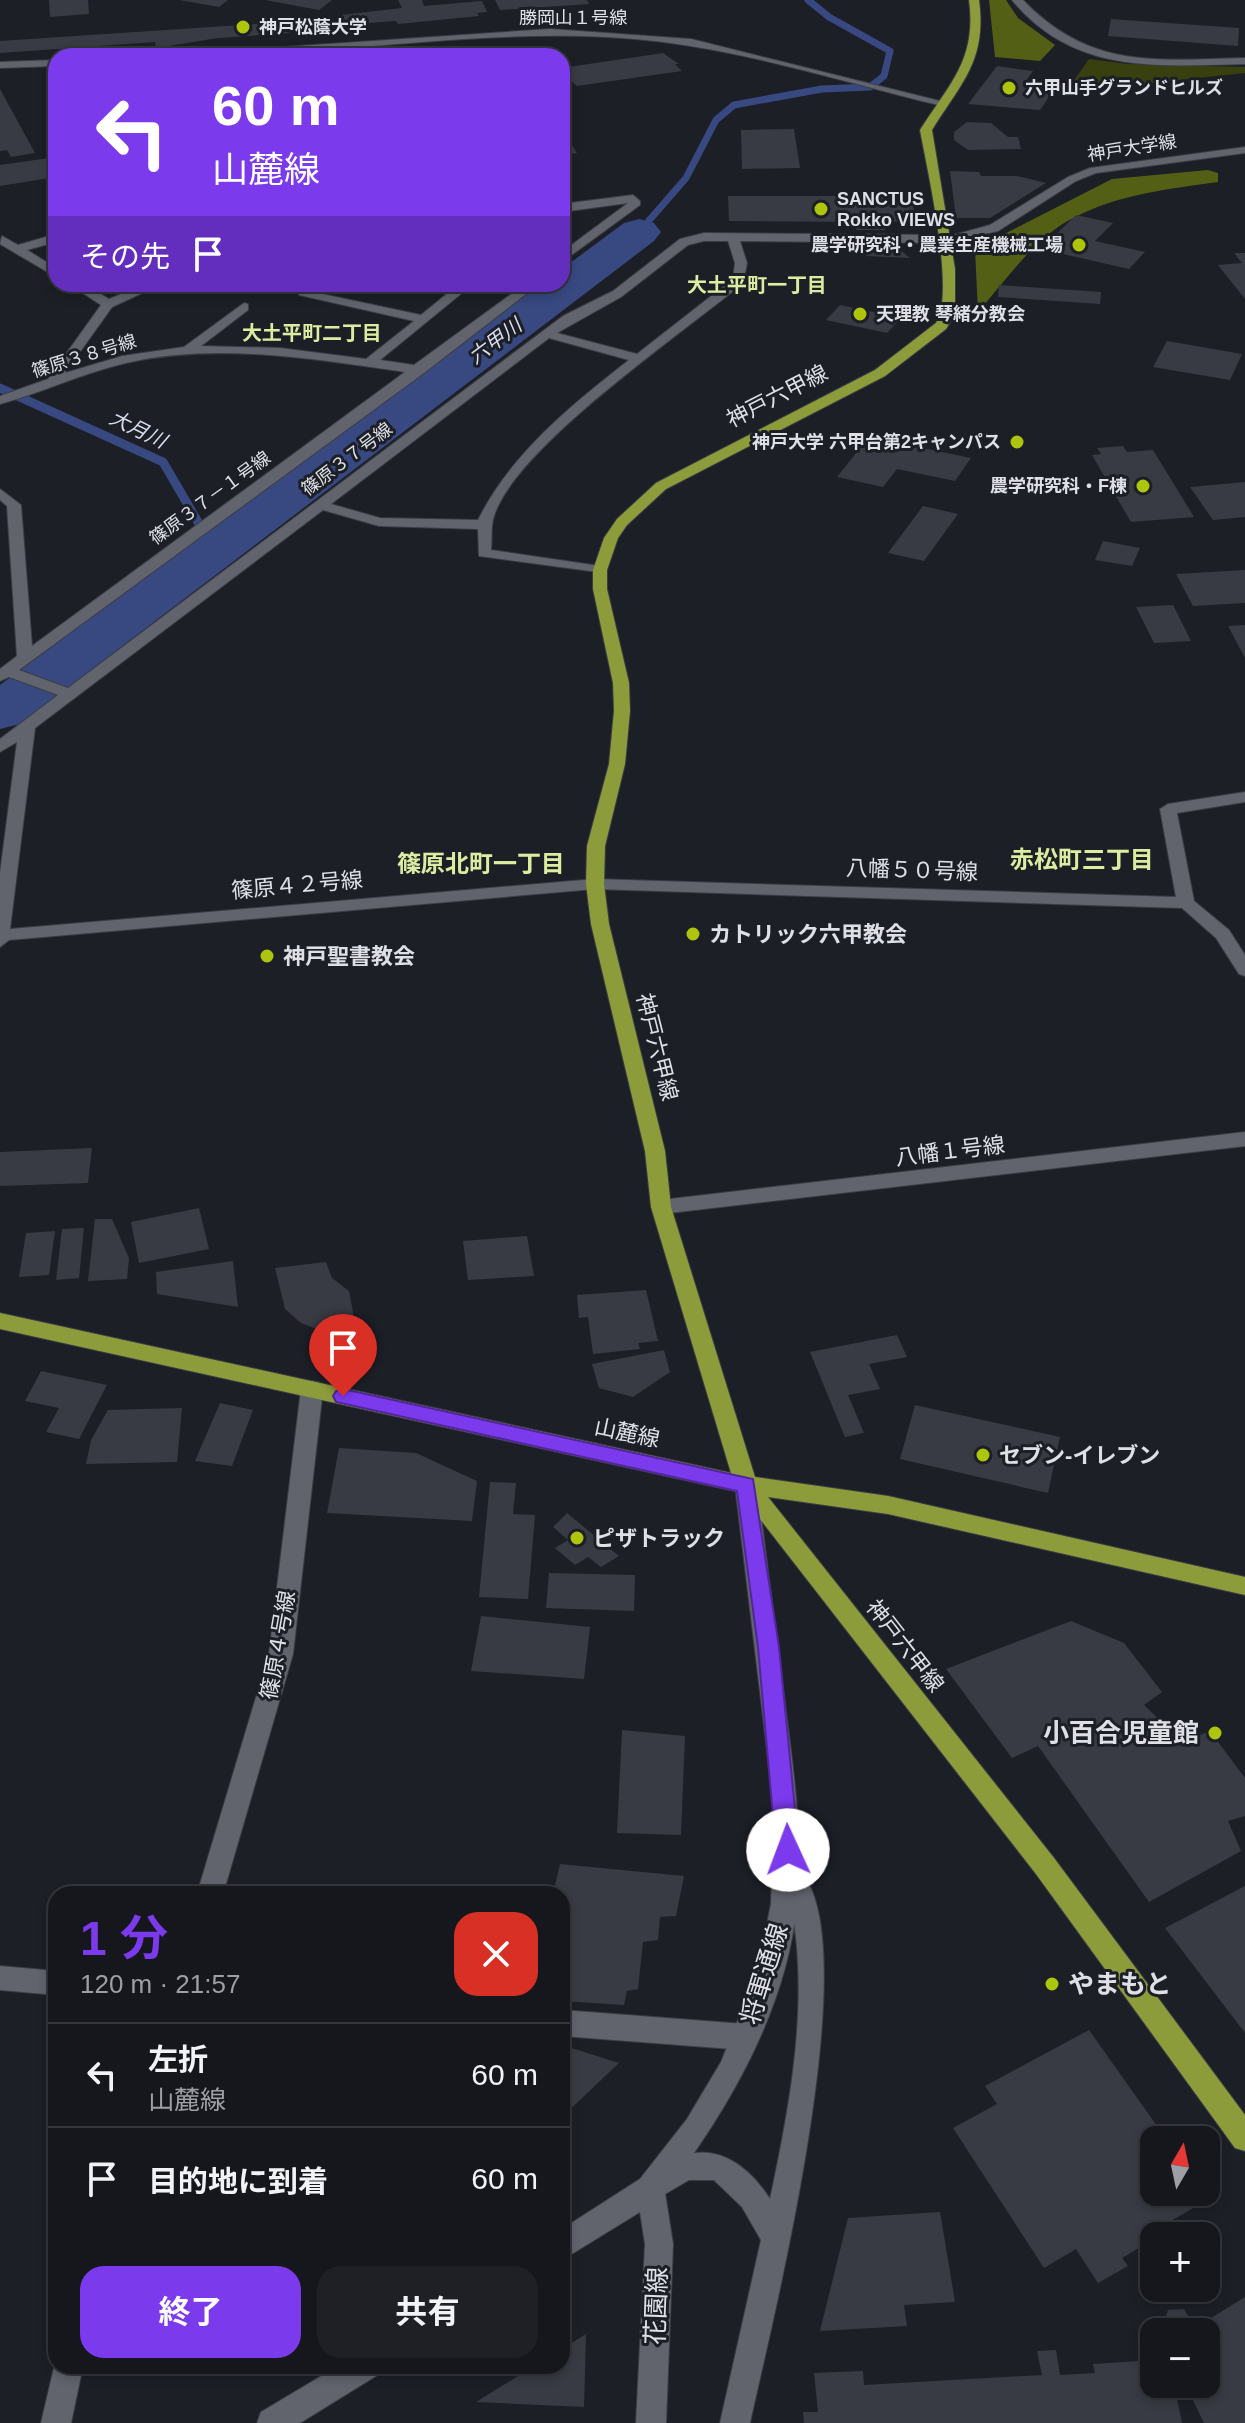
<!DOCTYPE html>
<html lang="ja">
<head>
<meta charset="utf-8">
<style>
  body { margin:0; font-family:Arial,"Noto Sans JP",sans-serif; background:#1f2026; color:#f1f3f6; height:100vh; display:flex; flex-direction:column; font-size:30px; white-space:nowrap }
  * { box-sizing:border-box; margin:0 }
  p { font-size:26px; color:#9e9fa4 }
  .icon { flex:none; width:44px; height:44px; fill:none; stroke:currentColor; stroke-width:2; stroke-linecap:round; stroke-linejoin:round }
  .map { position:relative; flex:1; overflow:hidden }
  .side { position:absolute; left:48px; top:1886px; width:522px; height:488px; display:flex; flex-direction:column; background:#16171d; border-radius:24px; box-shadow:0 4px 12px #0003,0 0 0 2px #35363b }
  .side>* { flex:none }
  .banner { position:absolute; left:48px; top:48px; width:522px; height:244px; border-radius:24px; box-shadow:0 4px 12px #0003,0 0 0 2px #35363b; background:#7c3aed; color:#fff; overflow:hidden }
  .needle { width:52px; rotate:9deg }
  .buttons { position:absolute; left:1140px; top:2126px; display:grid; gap:16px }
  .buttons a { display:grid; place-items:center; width:80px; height:80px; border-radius:16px; background:#16171d; box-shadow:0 4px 12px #0003,0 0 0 2px #35363b; font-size:40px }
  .pin { position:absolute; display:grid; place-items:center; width:68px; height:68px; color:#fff; margin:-82px -34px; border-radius:50% 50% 50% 0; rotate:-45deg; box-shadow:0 0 8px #0007 }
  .pin .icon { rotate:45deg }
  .me { position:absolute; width:88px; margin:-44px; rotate:358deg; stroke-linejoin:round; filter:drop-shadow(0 0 6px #0008) }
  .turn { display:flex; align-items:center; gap:28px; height:168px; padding:0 32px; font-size:36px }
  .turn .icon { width:104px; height:104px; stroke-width:2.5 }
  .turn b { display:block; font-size:56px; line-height:68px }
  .then { display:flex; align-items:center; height:76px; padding:0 32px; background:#0003; gap:16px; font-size:30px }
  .round { display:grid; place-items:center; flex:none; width:84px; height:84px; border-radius:24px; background:#1f2026 }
  .overview { display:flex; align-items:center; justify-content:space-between; height:136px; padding:0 32px }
  h1 { font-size:48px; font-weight:700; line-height:60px; color:#7c3aed }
  .action { display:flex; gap:16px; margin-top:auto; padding:16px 32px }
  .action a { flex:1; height:92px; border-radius:24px; background:#7c3aed; color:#fff; font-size:32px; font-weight:700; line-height:92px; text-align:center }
  .action a+a { background:#1f2026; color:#f1f3f6 }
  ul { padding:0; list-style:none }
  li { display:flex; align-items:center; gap:24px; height:104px; padding:0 32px; border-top:2px solid #35363b }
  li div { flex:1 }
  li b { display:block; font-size:30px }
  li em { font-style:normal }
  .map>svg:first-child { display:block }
  .green { fill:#37400e }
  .forest { fill:#535f14 }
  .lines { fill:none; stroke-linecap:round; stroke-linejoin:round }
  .stream-far1 { stroke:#384982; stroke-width:7 }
  .stream { stroke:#384982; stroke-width:9 }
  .river { fill:#384982; fill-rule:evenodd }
  .building { fill:#383b43 }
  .minor-casing { stroke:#3b3d43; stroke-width:2 }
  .tertiary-casing { stroke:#3b3d43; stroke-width:2 }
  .primary-casing { stroke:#3b3d43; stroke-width:2 }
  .minor { fill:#61646d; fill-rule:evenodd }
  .tertiary { fill:#61646d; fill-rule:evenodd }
  .primary { fill:#8d9c3b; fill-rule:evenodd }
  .route { fill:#7c3aed; stroke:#51269a; stroke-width:2 }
  .poi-dot { fill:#adc60d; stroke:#1d1f27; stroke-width:3 }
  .labels { text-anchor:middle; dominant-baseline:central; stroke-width:6; stroke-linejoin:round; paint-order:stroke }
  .far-street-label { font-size:18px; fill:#dee0e6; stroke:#1d1f27 }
  .far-poi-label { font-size:18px; font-weight:bold; fill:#dee0e6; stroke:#1d1f27; text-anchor:start }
  .far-neighbourhood-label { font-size:20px; font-weight:bold; fill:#dceca0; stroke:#1d1f27 }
  .far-water-label { font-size:20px; font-style:italic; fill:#d7def0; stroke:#1d1f27 }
  .street-label { font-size:22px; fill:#dee0e6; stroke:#1d1f27 }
  .poi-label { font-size:22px; font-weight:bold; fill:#dee0e6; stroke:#1d1f27; text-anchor:start }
  .neighbourhood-label { font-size:24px; font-weight:bold; fill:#dceca0; stroke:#1d1f27 }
  .near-poi-label { font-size:26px; font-weight:bold; fill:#dee0e6; stroke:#1d1f27; text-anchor:end }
  .near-street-label { font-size:26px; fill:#dee0e6; stroke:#1d1f27 }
</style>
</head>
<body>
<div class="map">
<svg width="1245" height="2423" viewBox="0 0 1245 2423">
  <rect width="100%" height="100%" fill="#1d1f27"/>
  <!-- green -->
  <path class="green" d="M 1089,59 L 1128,64 L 1245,67 L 1245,73 L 1066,92 Z"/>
  <!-- forest -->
  <path class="forest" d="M 989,0 L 1006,0 L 1018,18 L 1055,45 L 1040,61 L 995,57 Z
    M 1208,170 L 1218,173 L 1218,182 C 1169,189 1120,194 1075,217 C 1036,236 1006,280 978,312 L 975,249 L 1112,179 Z"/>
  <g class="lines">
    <!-- stream-far1 -->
    <path class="stream-far1" d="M 639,232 L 686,178 L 716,120 L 734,105 L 822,89 L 870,87 L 884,76 L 890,51 L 829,17 L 808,0"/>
    <!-- stream -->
    <path class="stream" d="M 0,388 L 163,462 L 216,553"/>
    <!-- river -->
    <path class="river" d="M 639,219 L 654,223 L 661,232 L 654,241 L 20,724 L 0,729 L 0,685 L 541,284 L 562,284 L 562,269 L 624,223 Z"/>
  </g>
  <!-- building -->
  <path class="building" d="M 49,0 L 88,0 L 89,14 L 50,17 Z
    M 179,0 L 228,0 L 219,7 Z
    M 265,0 L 332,0 L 319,10 Z
    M 398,0 L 422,0 L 424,6 L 482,1 L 487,12 L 477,13 L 479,16 L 398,24 L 396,21 L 355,24 L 344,22 L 341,15 L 402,8 Z
    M 495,0 L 587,0 L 589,4 L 500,10 Z
    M 331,19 L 334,30 L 218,38 L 156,48 L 155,42 L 0,53 L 0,41 Z
    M 1111,19 L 1239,28 L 1238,46 L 1108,36 Z
    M 663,53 L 679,64 L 675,64 L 682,71 L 577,86 L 569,79 L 562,80 L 562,68 Z
    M 997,66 L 1033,71 L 1023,85 L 1054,90 L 1040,110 L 968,104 Z
    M 0,89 L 35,153 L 11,157 L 7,150 L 0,151 Z
    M 967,122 L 991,123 L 1008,137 L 1018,137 L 1021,149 L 968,150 L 954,140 L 954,132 Z
    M 794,129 L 800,168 L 742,169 L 741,130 Z
    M 568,139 L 577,153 L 562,155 L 562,140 Z
    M 56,157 L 56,177 L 0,186 L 0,165 Z
    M 950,171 L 979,172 L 981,176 L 1017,176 L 1046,183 L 990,218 L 956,218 Z
    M 728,196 L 911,196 L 916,221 L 884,222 L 885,230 L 856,230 L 855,222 L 729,221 Z
    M 1076,215 L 1113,223 L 1095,241 L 1145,252 L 1129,269 L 1041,249 Z
    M 868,246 L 899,249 L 910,258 L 866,256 Z
    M 1234,253 L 1245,253 L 1245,299 L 1218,265 L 1242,263 Z
    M 999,285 L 1101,292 L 1100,304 L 998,297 Z
    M 840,305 L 901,318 L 887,333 L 826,320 Z
    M 1167,341 L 1242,354 L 1230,380 L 1153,367 Z
    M 869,437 L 971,458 L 955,481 L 897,469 L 883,487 L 837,477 Z
    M 1123,446 L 1127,452 L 1153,450 L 1194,517 L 1131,522 L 1092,455 L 1101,454 L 1097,448 Z
    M 1245,482 L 1245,517 L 1213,520 L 1190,487 Z
    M 923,506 L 958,514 L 924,561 L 888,553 Z
    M 1103,541 L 1140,548 L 1132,566 L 1095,560 Z
    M 1245,570 L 1245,603 L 1193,606 L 1176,574 Z
    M 1173,605 L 1191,641 L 1154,643 L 1136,607 Z
    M 1245,625 L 1245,658 L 1228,626 Z
    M 92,1148 L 88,1183 L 0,1186 L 0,1152 Z
    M 199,1208 L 209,1249 L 139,1263 L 131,1222 Z
    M 95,1219 L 112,1219 L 129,1258 L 127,1279 L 88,1281 Z
    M 84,1228 L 79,1278 L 56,1280 L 62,1229 Z
    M 55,1231 L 49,1275 L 19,1277 L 26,1233 Z
    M 527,1236 L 534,1276 L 468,1280 L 463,1241 Z
    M 233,1261 L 238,1307 L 157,1294 L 156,1272 Z
    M 326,1262 L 332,1278 L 349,1291 L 357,1333 L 324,1332 L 301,1323 L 285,1309 L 275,1268 Z
    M 646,1290 L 658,1341 L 638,1343 L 640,1349 L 593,1354 L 588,1317 L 579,1318 L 577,1295 Z
    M 897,1335 L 907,1357 L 869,1364 L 880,1389 L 848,1395 L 864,1433 L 845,1437 L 810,1352 Z
    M 664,1350 L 670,1372 L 633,1397 L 599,1388 L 592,1364 Z
    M 41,1371 L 107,1385 L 79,1439 L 46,1432 L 59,1408 L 25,1401 Z
    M 220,1403 L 253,1410 L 232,1466 L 195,1461 Z
    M 915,1405 L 1060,1437 L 1048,1493 L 900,1459 Z
    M 182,1408 L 177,1462 L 86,1464 L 91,1440 L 108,1410 Z
    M 339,1448 L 416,1453 L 477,1481 L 472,1521 L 327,1513 Z
    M 490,1482 L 516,1483 L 513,1514 L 535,1515 L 528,1599 L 479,1597 Z
    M 567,1513 L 619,1556 L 601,1567 L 588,1557 L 575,1565 L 555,1548 L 568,1540 L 553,1527 Z
    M 549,1573 L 635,1575 L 634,1611 L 546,1608 Z
    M 481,1616 L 590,1627 L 584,1679 L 471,1671 Z
    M 1071,1621 L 1124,1643 L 1162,1692 L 1144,1705 L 1182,1742 L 1210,1731 L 1245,1778 L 1245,1816 L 1228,1821 L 1241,1851 L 1149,1902 L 1038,1746 L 1012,1758 L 946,1669 Z
    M 622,1730 L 685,1736 L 681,1835 L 617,1833 Z
    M 560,1864 L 684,1876 L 676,1916 L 660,1917 L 658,1940 L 643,1942 L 638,1989 L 627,1991 L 624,2005 L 562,2001 L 562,1894 L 553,1894 Z
    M 1245,1886 L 1245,2033 L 1165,1928 Z
    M 1089,2030 L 1167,2140 L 1154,2140 L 1154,2192 L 1204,2192 L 1209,2199 L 1138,2240 L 1142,2246 L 1122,2258 L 1128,2266 L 1098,2283 L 1076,2249 L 1044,2268 L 953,2128 L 997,2104 L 985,2086 Z
    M 562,2045 L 619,2063 L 562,2117 Z
    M 940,2212 L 955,2302 L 904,2305 L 907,2326 L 820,2331 L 848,2218 Z
    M 1245,2297 L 1245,2423 L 1204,2423 L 1185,2384 L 1206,2384 L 1206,2332 L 1173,2332 L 1166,2316 L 1168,2310 L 1184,2309 L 1195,2328 Z
    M 586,2334 L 584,2407 L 476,2402 L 534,2366 L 562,2366 L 562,2349 Z
    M 1056,2350 L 1060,2375 L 1095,2373 L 1093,2364 L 1154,2360 L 1154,2384 L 1163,2384 L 1166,2399 L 1177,2399 L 1182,2423 L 804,2423 L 803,2412 L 818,2412 L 814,2373 L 863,2371 L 864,2385 L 1042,2375 L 1037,2351 Z"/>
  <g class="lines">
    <!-- minor casing -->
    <g class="minor-casing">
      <path id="minor" d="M 550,29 L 691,39 L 948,103 L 943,106 C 838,81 730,45 622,38 C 478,28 334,56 191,56 L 196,53 Z
        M 56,60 L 56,66 L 0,68 L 0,62 Z
        M 633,195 L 640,201 L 640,205 L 562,262 L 562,252 L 628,203 L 562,212 L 562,204 Z
        M 704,233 L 945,235 L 951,239 L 945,243 L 740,241 L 747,263 L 743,283 C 686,331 509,451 493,520 C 491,528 492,540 491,550 L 600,566 L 607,570 L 605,573 L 479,556 L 478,529 L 379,526 L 323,510 L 35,728 L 10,929 L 595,879 L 1176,897 L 1160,809 L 1168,804 L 1245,792 L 1245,802 L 1177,813 L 1194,901 L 1229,930 L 1245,955 L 1245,976 L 1239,974 L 1216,938 L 1182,908 L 595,889 L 9,940 L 0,947 L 0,873 L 17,742 L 0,752 L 0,739 L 58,695 L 9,677 L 0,681 L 0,669 L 17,656 L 7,506 L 0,500 L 0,489 L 21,505 L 32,646 L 405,372 C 314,359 218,342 126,363 C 82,373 44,392 0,404 L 0,396 L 48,379 L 101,305 L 69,284 L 84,284 L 109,299 L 145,284 L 162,284 L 112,307 L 65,373 L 122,356 L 184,347 L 244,303 L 248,304 L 248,310 L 201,346 L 280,348 L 366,359 L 414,321 L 299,295 L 299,289 L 421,315 L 459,284 L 473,284 L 380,360 L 414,365 L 525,284 L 539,284 L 424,373 L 19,670 L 68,688 L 563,316 L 613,291 L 680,239 ZM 704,241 L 728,241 L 735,263 L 733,279 L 637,354 L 557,333 L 621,297 L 688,245 ZM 549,338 L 629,360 C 571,405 511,454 478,520 L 380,518 L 331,504 Z
        M 56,234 L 56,242 L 27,250 L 56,268 L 56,277 L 0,244 L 2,236 L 18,245 Z
        M 1245,1132 L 1245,1146 L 661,1214 L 651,1207 L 661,1200 Z
        M 312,1381 L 320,1383 L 323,1389 L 293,1654 L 223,1894 L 197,1894 L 269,1654 L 301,1389 L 304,1383 Z
        M 786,1862 C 882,1897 767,2341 750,2423 L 720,2423 L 761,2240 L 742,2207 L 714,2180 L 689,2180 L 660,2197 L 650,2193 L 646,2183 C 651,2171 662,2164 674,2159 C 715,2140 748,2165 770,2199 C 790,2106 810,2000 791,1905 C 788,1894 778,1884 773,1873 L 777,1865 Z
        M 0,1966 L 56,1971 L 56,1995 L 0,1990 Z
        M 562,2010 L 745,2024 L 754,2028 L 758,2037 L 754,2046 L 745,2050 L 562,2036 Z
        M 56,2359 L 56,2366 L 83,2366 L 71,2423 L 41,2423 Z"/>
    </g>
    <!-- tertiary casing -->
    <g class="tertiary-casing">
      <path id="tertiary" d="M 1012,0 L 1023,0 C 1090,70 1156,60 1245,58 L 1245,64 C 1157,66 1074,75 1012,0 Z
        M 1245,147 L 1245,153 L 1096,173 L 1076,181 L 998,231 L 945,243 L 939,239 L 990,225 L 1068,177 L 1090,168 Z
        M 746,1476 L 754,1479 L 757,1485 C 766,1556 775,1626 784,1697 C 793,1765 803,1833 797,1903 C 787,2010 728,2110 665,2193 L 673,2244 L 666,2423 L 636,2423 L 645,2244 L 640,2212 L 562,2260 L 562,2229 L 640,2179 L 687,2119 L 721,2062 L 757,1973 L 771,1904 L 774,1808 L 735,1485 L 738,1479 Z
        M 338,2366 L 381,2366 L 376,2376 L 300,2423 L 257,2423 L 261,2412 Z"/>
    </g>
    <!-- primary casing -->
    <g class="primary-casing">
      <path id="primary" d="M 969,0 L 979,0 C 987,60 962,82 932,130 L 955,269 L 955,314 L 946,329 L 885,376 L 666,489 L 627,525 L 618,538 L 607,570 L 607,589 L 629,683 L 630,711 L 625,764 L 605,846 L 604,884 L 609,924 L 665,1151 L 671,1207 L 755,1477 L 888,1496 L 1245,1577 L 1245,1595 L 888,1514 L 768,1497 L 1054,1858 L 1245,2115 L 1245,2151 L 1235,2148 L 1036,1874 L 739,1492 L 0,1329 L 0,1313 L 731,1473 L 651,1207 L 645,1151 L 591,924 L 586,884 L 587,846 L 609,764 L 614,711 L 613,683 L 593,589 L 593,570 L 604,538 L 617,519 L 656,483 L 875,370 L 936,323 C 956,294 927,169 920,130 C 950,83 977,59 969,0 Z"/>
    </g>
    <!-- minor -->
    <use href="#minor" class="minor"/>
    <!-- tertiary -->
    <use href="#tertiary" class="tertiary"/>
    <!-- primary -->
    <use href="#primary" class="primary"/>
  </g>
  <!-- route -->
  <path class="route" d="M 343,1389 L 753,1479 L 779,1647 L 799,1850 L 796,1858 L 788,1861 L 780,1858 L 776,1850 L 758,1647 L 737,1491 L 336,1402 L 333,1396 L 336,1391 Z"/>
  <!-- markers -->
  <g class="poi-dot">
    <circle cx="243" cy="27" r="8"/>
    <circle cx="1009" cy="88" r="8"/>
    <circle cx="821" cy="209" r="8"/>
    <circle cx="1079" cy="245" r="8"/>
    <circle cx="860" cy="314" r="8"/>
    <circle cx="1017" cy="442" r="8"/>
    <circle cx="1143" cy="486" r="8"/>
    <circle cx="693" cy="934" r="8"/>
    <circle cx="267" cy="956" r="8"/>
    <circle cx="983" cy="1455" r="8"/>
    <circle cx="577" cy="1538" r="8"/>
    <circle cx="1215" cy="1733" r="8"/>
    <circle cx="1052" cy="1984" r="8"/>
  </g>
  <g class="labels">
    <!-- far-street labels -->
    <g class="far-street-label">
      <text x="573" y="18">勝岡山１号線</text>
      <text transform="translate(1132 148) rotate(-9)">神戸大学線</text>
      <text transform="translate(84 356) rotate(-17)">篠原３８号線</text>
      <text transform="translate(347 459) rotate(-37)">篠原３７号線</text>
      <text transform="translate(210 498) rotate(-36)">篠原３７－１号線</text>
    </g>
    <!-- far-poi labels -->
    <g class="far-poi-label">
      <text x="259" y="27">神戸松蔭大学</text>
      <text x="1025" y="88">六甲山手グランドヒルズ</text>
      <text x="837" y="199">SANCTUS<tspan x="837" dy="21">Rokko VIEWS</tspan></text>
      <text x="1063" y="245" text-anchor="end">農学研究科・農業生産機械工場</text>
      <text x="876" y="314">天理教 琴緒分教会</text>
      <text x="1001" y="442" text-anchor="end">神戸大学 六甲台第2キャンパス</text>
      <text x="1127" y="486" text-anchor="end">農学研究科・F棟</text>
    </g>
    <!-- far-neighbourhood labels -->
    <g class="far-neighbourhood-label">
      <text x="757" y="285">大土平町一丁目</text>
      <text x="312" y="333">大土平町二丁目</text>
    </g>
    <!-- far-water labels -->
    <g class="far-water-label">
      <text transform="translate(495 341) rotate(-37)">六甲川</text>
      <text transform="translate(138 429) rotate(26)">大月川</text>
    </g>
    <!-- street labels -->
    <g class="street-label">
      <text transform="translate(777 396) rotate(-27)">神戸六甲線</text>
      <text transform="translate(912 870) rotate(2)">八幡５０号線</text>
      <text transform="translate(297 885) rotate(-5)">篠原４２号線</text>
      <text transform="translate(657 1047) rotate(76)">神戸六甲線</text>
      <text transform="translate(950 1151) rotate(-7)">八幡１号線</text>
      <text transform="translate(627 1433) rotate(12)">山麓線</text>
      <text transform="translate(278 1645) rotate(-80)">篠原４号線</text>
      <text transform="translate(905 1646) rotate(52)">神戸六甲線</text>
    </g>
    <!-- poi labels -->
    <g class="poi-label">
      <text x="709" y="934">カトリック六甲教会</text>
      <text x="283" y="956">神戸聖書教会</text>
      <text x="999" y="1455">セブン-イレブン</text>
      <text x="593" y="1538">ピザトラック</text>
    </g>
    <!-- neighbourhood labels -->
    <g class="neighbourhood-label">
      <text x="1082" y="859">赤松町三丁目</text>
      <text x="481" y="863">篠原北町一丁目</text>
    </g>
    <!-- near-poi labels -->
    <g class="near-poi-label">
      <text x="1199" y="1733">小百合児童館</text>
      <text x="1068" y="1984" text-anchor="start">やまもと</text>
    </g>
    <!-- near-street labels -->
    <g class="near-street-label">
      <text transform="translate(764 1974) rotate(-73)">将軍通線</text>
      <text transform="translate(656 2306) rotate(-88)">花園線</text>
    </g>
  </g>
</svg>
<div class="buttons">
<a><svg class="needle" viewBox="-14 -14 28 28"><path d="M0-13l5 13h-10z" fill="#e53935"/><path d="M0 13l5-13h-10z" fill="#9e9fa4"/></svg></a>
<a>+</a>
<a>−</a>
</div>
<div class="pin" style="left:343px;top:1396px;background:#d93025"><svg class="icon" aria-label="arrive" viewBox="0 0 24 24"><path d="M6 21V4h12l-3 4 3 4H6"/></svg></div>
<svg class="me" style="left:788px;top:1850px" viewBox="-20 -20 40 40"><circle r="19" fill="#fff"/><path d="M0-13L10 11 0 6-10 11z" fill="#7c3aed"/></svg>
<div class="banner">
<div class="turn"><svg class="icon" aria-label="left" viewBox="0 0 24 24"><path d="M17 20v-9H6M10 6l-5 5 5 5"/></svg><div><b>60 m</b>山麓線</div></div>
<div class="then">その先<svg class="icon" aria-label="arrive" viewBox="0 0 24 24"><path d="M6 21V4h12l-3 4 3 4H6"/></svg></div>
</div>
<section class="side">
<div class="overview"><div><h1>1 分</h1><p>120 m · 21:57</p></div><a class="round" style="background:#d93025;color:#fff"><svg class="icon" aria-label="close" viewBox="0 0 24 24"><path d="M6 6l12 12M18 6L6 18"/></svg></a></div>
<ul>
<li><svg class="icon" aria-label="left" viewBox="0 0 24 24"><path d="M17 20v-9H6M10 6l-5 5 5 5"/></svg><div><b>左折</b><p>山麓線</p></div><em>60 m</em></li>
<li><svg class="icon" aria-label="arrive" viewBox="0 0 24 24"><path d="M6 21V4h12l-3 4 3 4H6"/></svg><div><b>目的地に到着</b></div><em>60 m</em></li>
</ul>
<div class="action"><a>終了</a><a>共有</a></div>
</section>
</div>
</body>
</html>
